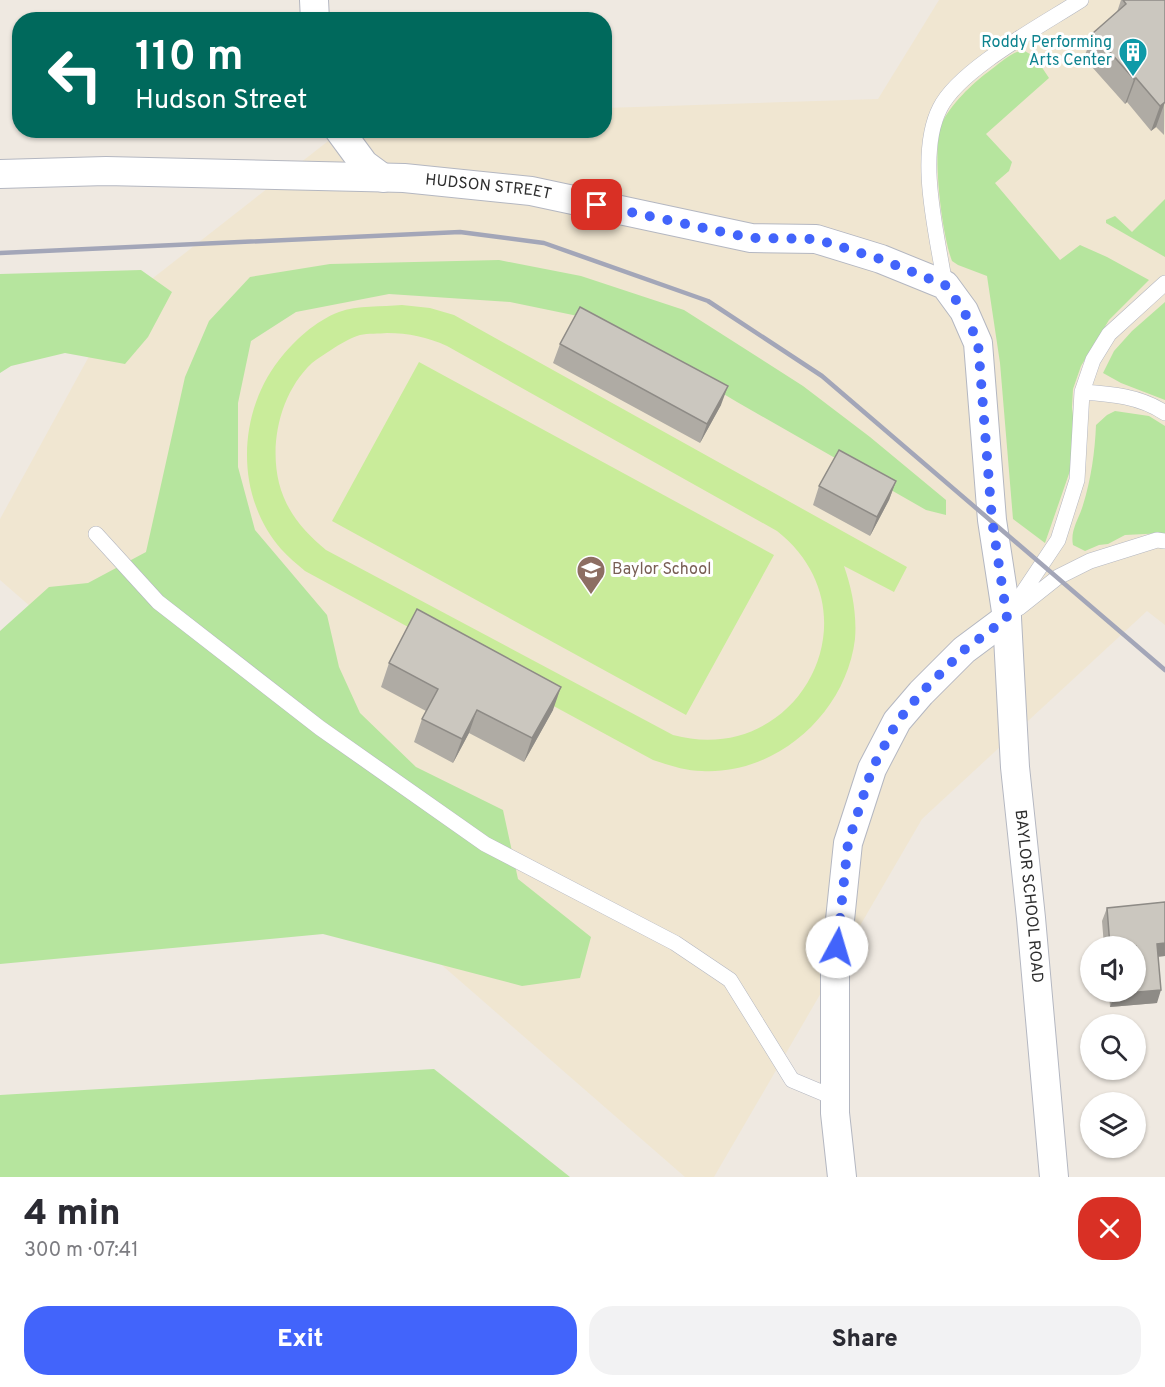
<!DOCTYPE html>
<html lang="en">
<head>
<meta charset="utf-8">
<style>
  body { margin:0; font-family:Overpass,sans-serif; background:#f2f2f3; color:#2b2b33; height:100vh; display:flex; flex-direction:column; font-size:22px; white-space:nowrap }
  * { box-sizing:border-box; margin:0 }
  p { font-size:20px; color:#7c7c81 }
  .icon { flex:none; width:33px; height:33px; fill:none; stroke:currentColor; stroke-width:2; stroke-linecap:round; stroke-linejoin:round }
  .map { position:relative; height:1177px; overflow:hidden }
  .panel { display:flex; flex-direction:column; background:#fff; flex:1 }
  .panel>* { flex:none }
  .banner { position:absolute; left:12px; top:12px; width:600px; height:126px; border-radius:24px; box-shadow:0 2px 4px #0004; background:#00695c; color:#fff; overflow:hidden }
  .tools { position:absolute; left:1080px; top:936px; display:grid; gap:12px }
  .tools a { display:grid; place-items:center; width:66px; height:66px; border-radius:50%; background:#fff; box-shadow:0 2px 4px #0004; font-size:30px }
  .pin { position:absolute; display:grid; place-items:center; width:51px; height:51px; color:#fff; margin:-26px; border-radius:12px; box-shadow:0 3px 9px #0006 }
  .me { position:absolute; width:66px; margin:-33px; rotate:6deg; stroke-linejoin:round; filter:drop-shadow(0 0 4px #0008) }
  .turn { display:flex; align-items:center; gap:21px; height:126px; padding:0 24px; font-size:27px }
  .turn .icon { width:78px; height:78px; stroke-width:2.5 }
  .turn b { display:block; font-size:42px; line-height:51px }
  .round { display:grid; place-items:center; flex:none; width:63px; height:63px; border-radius:24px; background:#f2f2f3 }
  .overview { display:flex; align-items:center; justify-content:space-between; height:102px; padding:0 24px }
  h1 { font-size:36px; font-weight:800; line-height:45px }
  .cta { display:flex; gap:12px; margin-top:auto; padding:12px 24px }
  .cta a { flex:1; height:69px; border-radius:24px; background:#4264fb; color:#fff; font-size:24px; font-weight:800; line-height:69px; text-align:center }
  .cta a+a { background:#f2f2f3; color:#2b2b33 }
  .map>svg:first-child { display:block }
  .education { fill:#f0e6d1 }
  .green { fill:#b6e59e }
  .pitch { fill:#c9ec9a; fill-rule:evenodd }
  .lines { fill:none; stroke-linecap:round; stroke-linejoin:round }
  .lane-casing { stroke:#b4b7c1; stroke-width:16 }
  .street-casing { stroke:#b4b7c1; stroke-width:30 }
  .lane { stroke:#fff; stroke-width:15 }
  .street { stroke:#fff; stroke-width:28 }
  .rail { stroke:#a3a6b8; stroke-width:4.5 }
  .wall { fill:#afaba4 }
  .shaded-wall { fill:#8e8b86 }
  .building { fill:#cbc7bf; stroke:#8e8b86; stroke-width:1.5 }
  .route { stroke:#4264fb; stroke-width:10; stroke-dasharray:0 18 }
  .labels { text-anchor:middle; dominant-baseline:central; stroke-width:6; stroke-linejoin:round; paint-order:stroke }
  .culture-label { font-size:16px; fill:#0d838f; stroke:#fff; text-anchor:end }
  .street-label { font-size:16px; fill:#2e2e2e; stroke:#fff }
  .education-label { font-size:16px; fill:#785e54; stroke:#fff; text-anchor:start }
</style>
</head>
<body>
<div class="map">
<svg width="1165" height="1177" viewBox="0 0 1165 1177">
  <rect width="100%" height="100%" fill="#efe9e1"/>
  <!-- education -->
  <path class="education" d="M 939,0 L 1165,0 L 1165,625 L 1147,611 L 922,819 L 714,1177 L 685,1177 L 0,580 L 0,519 L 116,307 L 341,131 L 604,130 L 605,108 L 878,99 Z"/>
  <!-- green -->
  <path class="green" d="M 1023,50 L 1035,57 L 1049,78 L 986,134 L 1012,162 L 1009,171 L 995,183 L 1060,260 L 1080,245 L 1107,257 L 1149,280 L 1109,320 L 1081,366 L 1073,389 L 1072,407 L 1076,443 L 1072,465 L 1045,543 L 1013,519 L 1000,363 L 987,276 L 958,265 L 952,261 C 942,235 931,149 942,123 C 951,104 972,84 988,72 C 999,64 1010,53 1023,50 Z
    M 1165,199 L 1165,257 L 1106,223 L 1106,220 L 1115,216 L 1132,232 Z
    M 499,260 L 581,276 L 684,310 L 803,386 L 870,437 L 946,500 L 946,515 L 926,510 L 737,402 L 602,321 L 510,302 L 389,294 L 296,312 L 251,341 L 238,403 L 238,467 L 255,530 L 327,615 L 339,667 L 360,713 L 416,767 L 503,810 L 518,879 L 591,937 L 580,978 L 522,986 L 323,934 L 0,964 L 0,631 L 49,587 L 88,583 L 146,552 L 185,377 L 209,321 L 250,277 L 330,264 Z
    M 141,270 L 172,292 L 148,337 L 125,364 L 65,353 L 11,366 L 0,373 L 0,274 Z
    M 1165,302 L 1165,400 L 1121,383 L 1103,373 L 1114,351 L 1132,331 Z
    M 1115,411 L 1149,416 L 1165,426 L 1165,533 L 1125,535 L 1108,544 L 1099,545 L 1085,551 L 1073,545 C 1070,530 1079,519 1083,505 C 1091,480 1095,451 1096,425 L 1107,415 Z
    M 434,1069 L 570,1177 L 0,1177 L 0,1095 Z"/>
  <!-- pitch -->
  <path class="pitch" d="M 402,305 L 430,308 L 454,315 L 907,567 L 894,592 L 844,566 C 852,589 857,614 855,639 C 846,713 777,775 702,771 C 685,771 669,765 653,760 L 305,571 C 297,564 288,557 281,549 C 235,496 237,414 279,360 C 294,341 315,321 339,312 C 357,305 382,307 402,305 ZM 387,333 C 409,333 427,337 447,346 L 777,531 C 881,613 798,769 673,735 L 326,550 C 304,532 286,511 279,483 C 269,442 281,392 312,363 C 318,358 325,354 331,350 C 340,344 350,338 360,335 C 368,333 379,334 387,333 Z
    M 419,362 L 774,555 L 686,715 L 332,521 Z"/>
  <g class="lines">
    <!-- lane casing -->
    <g class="lane-casing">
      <path id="lane" d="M 945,285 C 937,234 916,155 940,108 C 959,69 1044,24 1081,0
        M 1082,392 C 1111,394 1140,396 1165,413
        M 96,534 L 158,602 L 320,728 L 485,844 L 675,943 L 730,980 L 792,1080 L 835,1098
        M 1019,608 L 1058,577 L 1090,561 L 1157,540 L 1165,541
        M 1008,615 L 1058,540 L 1077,480 L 1082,392 L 1093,360 L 1109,334 L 1165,283"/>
    </g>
    <!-- street casing -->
    <g class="street-casing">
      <g id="street">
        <path d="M 314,0 L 315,20"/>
        <path d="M 339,130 L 364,164 L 383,178"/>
        <path id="s1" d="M 0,174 L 106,171 L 404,178 L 531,191 L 751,238 L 816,239 L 881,259 L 945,285 L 964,311 L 978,343 L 992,520 L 1007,618 L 1015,767 L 1031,918 L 1054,1177"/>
        <path d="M 842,1177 L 835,1113 L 835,968 L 848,843 L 872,769 L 897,721 L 921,693 L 964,650 L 1007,618"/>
      </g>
    </g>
    <!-- lane -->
    <use href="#lane" class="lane"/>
    <!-- street -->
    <use href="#street" class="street"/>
    <!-- rail -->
    <path class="rail" d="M 0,253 L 460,232 L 544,243 L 708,301 L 822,376 L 1165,670"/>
  </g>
  <!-- wall -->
  <path class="wall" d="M 1121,0 L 1165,0 L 1164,135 L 1156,127 L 1151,131 L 1127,102 L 1125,104 L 1084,58 L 1093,33 L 1117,12 Z
    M 560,344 L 721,405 L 700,443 L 553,363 Z
    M 896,481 L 889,500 L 870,536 L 813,505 L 819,486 Z
    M 389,663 L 553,710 L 524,762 L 469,733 L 453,763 L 414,742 L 422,719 L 426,711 L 381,687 Z
    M 1165,902 L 1165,956 L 1158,957 L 1157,1003 L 1110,1007 L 1109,992 L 1136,992 L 1136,946 L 1104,946 L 1102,921 L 1107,908 Z"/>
  <!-- shaded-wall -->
  <path class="shaded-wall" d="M 1136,78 L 1127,102 L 1125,104 L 1134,79 Z
    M 1165,102 L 1156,127 L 1151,131 L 1160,106 Z
    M 728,386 L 721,405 L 700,443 L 707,424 Z
    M 896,481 L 889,500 L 870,536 L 877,517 Z
    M 561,687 L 553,710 L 524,762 L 532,738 Z
    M 477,710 L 469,733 L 453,763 L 462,739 Z
    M 1165,943 L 1165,956 L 1152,957 L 1157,944 Z
    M 1161,990 L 1157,1003 L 1110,1007 L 1115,994 Z"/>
  <!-- building -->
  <path class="building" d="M 1123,0 L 1165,0 L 1165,102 L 1160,106 L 1136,78 L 1134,79 L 1093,33 L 1126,4 Z
    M 580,307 L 728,386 L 707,424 L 560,344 Z
    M 839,450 L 896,481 L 877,517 L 819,486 Z
    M 417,609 L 561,687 L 532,738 L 477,710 L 462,739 L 422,719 L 438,689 L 389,663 Z
    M 1165,902 L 1165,943 L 1157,944 L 1161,990 L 1115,994 L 1115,992 L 1136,992 L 1136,946 L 1110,946 L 1107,908 Z"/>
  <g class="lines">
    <!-- route -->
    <path class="route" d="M 597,205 L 751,238 L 816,239 L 880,259 L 945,285 L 964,311 L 978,343 L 992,520 L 1007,618 L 964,650 L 921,693 L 897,722 L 872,769 L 848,843 L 837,947"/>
  </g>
  <!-- icons -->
  <defs>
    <g id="building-pin" transform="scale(1.5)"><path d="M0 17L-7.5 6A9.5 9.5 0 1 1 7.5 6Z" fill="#0f9aa8" stroke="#fff"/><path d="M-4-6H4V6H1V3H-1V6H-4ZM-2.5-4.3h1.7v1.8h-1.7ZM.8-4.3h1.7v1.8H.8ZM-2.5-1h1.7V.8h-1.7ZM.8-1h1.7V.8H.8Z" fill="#fff"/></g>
    <g id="school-pin" transform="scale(1.5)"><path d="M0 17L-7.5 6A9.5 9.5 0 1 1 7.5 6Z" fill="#8d6e63" stroke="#fff"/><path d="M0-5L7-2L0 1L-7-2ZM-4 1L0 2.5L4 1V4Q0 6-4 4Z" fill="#fff"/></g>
  </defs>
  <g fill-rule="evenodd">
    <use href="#building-pin" x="1133" y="52"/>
    <use href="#school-pin" x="591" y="570"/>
  </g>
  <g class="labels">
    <!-- culture labels -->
    <g class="culture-label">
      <text x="1112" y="43">Roddy Performing<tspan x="1112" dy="18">Arts Center</tspan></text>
    </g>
    <!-- street labels -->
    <g class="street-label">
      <text stroke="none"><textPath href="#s1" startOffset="489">HUDSON STREET</textPath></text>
      <text stroke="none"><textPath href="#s1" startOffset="1582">BAYLOR SCHOOL ROAD</textPath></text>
    </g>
    <!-- education labels -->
    <g class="education-label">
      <text x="612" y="570">Baylor School</text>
    </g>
  </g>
</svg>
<div class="tools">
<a><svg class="icon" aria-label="sound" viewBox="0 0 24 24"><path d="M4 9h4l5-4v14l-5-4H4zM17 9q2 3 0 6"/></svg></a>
<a><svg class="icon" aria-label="search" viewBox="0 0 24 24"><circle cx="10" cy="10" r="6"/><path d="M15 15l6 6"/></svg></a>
<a><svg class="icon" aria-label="layers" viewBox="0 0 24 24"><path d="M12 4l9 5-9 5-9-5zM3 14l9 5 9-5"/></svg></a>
</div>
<div class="pin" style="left:597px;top:205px;background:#d93025"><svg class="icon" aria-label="arrive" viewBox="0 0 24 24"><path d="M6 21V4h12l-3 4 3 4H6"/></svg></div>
<svg class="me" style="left:837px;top:947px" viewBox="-20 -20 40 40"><circle r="19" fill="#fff"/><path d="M0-13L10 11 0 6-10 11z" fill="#4264fb"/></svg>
<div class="banner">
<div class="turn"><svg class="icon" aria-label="left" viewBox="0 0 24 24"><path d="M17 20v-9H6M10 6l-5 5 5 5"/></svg><div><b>110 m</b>Hudson Street</div></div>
</div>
</div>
<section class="panel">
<div class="overview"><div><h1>4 min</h1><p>300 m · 07:41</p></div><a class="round" style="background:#d93025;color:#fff"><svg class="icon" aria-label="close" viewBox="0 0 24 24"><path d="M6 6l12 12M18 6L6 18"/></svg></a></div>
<div class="cta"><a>Exit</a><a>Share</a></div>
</section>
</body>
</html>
